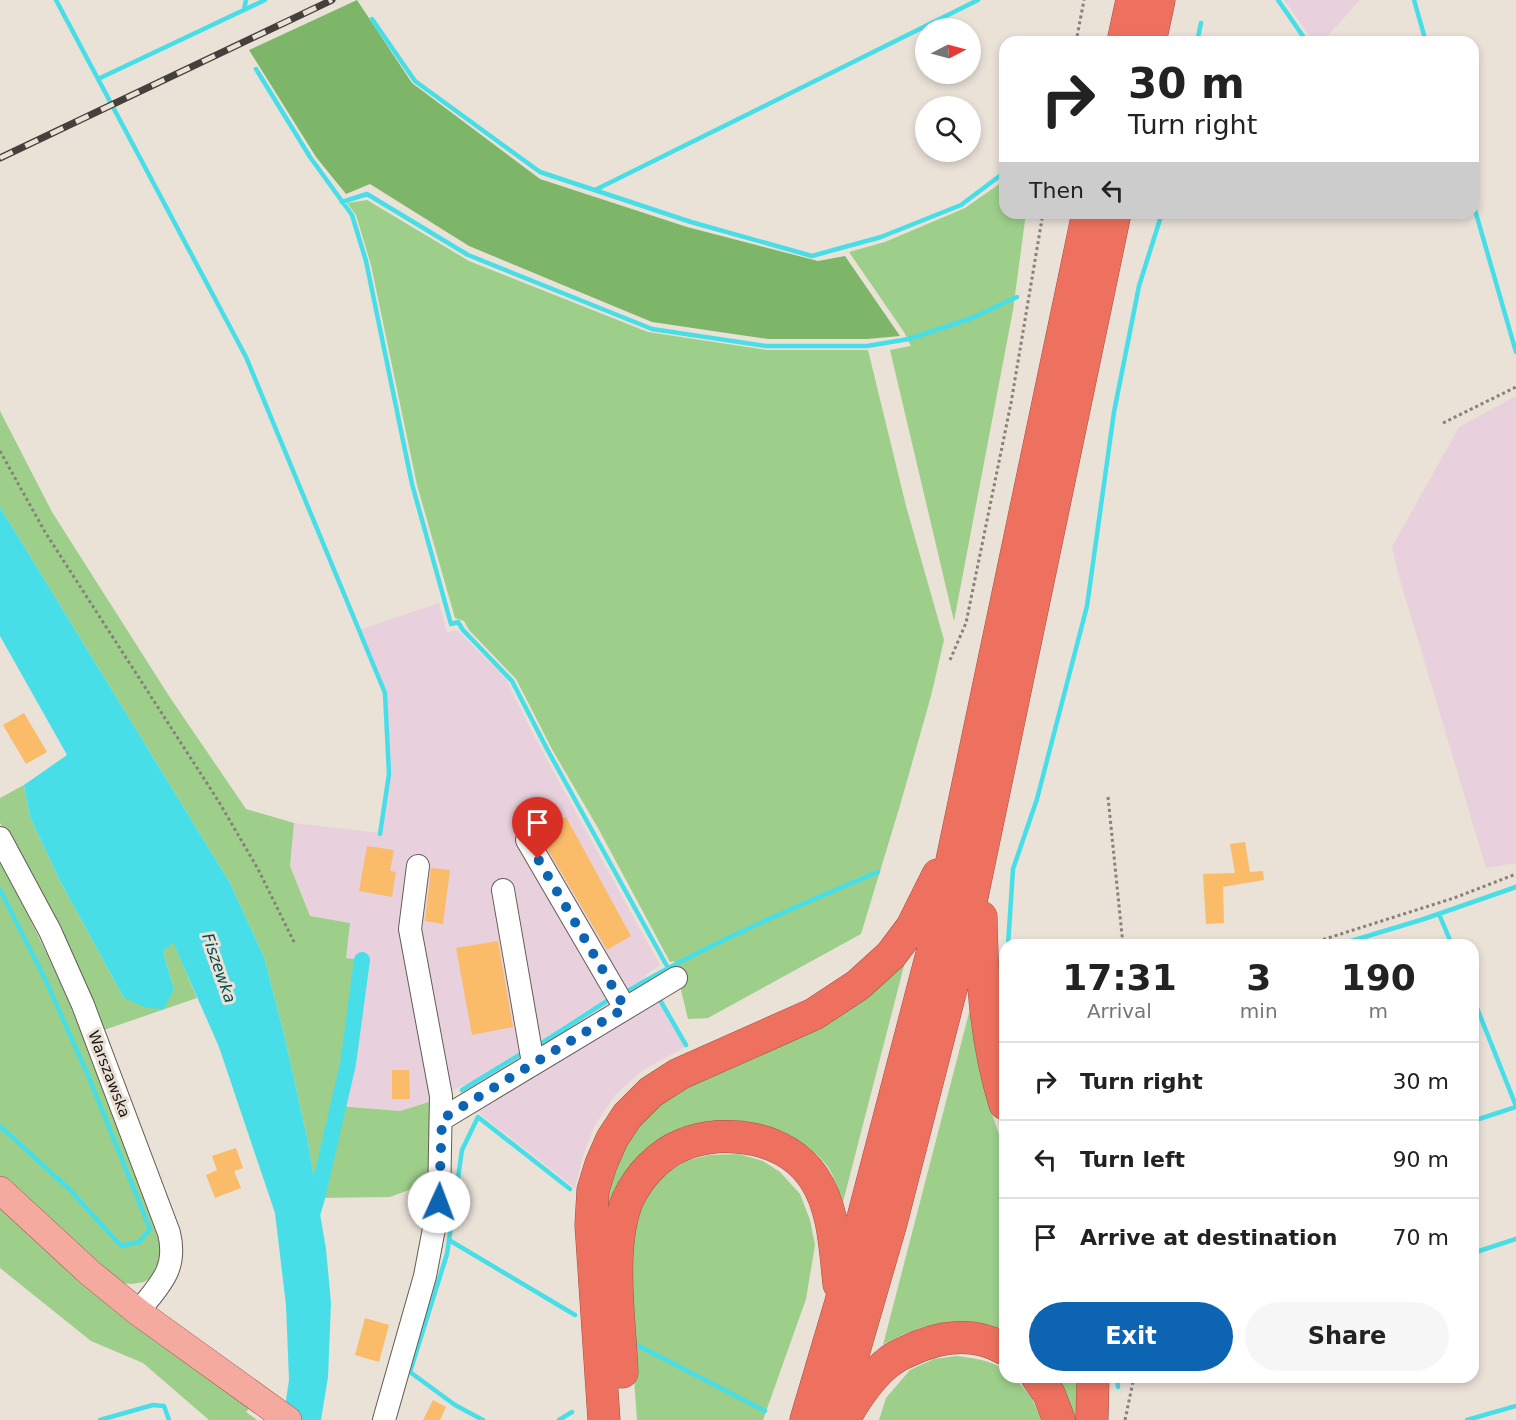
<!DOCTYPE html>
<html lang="en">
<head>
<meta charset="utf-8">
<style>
  body { margin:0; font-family:"DejaVu Sans",sans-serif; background:#f6f6f6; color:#222; height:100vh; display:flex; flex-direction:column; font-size:22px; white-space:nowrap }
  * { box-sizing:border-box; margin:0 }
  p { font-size:20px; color:#767676 }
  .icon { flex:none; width:33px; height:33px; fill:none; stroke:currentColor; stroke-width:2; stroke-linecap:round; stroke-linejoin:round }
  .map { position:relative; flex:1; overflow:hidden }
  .details { position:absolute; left:999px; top:939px; width:480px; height:444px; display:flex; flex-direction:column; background:#fff; border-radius:18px; box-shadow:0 3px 9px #0003 }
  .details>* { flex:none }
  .guide { position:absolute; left:999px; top:36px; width:480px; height:183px; border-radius:18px; box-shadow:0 3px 9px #0003; background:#fff; color:#222; overflow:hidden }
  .needle { width:39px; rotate:84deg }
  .buttons { position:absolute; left:915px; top:18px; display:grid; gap:12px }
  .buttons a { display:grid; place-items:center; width:66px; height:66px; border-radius:50%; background:#fff; box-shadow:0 3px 9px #0003; font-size:30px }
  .pin { position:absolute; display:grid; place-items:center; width:51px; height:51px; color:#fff; margin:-62px -26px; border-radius:50% 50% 50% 0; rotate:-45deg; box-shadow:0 0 6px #0007 }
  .pin .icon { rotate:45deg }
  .me { position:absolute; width:66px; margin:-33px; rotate:2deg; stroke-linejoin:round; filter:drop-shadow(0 0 4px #0008) }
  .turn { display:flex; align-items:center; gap:21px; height:126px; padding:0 30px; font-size:27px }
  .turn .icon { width:78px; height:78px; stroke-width:2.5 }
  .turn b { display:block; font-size:42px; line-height:51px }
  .then { display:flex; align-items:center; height:57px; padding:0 30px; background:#0003; gap:12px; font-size:22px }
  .eta { display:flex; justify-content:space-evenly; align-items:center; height:102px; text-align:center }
  .eta b { font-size:36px; font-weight:600; line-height:42px }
  .action { display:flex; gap:12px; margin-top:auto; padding:12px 30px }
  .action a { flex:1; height:69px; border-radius:36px; background:#0d64b2; color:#fff; font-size:24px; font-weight:600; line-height:69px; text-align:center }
  .action a+a { background:#f6f6f6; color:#222 }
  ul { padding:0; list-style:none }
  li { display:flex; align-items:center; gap:18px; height:78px; padding:0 30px; border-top:2px solid #e0e0e0 }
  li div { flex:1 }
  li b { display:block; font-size:22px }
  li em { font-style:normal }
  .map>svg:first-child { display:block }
  .industrial { fill:#e8d1dd }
  .green { fill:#9dcf8b }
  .forest { fill:#7db668 }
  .water { fill:#48dee8 }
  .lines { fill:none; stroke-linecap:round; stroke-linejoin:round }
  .stream { stroke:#48dee8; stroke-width:4.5 }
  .canal { stroke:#48dee8; stroke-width:16 }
  .building { fill:#fabc68 }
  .minor-casing { stroke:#635c53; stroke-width:24 }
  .major-casing { stroke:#a35145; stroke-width:28 }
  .highway-casing { stroke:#a35145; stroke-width:33 }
  .path { stroke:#88817a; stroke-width:3; stroke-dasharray:3 3; stroke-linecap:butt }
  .minor { stroke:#fff; stroke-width:22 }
  .major { stroke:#f5aaa0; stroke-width:27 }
  .highway { stroke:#ee7160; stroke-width:32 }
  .rail-casing { stroke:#45403b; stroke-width:7 }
  .rail { stroke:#eae1d7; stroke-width:4.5; stroke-dasharray:14; stroke-linecap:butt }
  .route { stroke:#0d64b2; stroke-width:10; stroke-dasharray:0 18 }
  .labels { text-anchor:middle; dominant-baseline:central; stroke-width:6; stroke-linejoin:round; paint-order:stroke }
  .street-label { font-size:15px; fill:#191612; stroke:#eae1d7 }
  .water-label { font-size:16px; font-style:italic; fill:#03494d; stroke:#eae1d7 }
</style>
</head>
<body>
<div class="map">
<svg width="1516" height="1420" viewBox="0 0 1516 1420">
  <rect width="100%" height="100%" fill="#eae1d7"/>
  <!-- industrial -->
  <path class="industrial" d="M 1284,0 L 1360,0 L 1322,42 L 1314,42 Z
    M 1516,396 L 1516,863 L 1486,868 L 1398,573 L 1392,547 L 1459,427 Z
    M 439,603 L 447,632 L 457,630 L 506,679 L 534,736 L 660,965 L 645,975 L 685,1047 L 643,1070 L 615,1095 L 594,1127 L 583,1156 L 575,1188 L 481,1115 L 465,1084 L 432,1101 L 400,1111 L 338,1106 L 348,1064 L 362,960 L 345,958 L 349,923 L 310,916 L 290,866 L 294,823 L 380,833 L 389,774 L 385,693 L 359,630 Z"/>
  <!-- green -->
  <path class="green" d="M 1005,180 L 1005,213 L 1026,213 L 1013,310 L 954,621 L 890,350 L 911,346 L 904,332 L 849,252 L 885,242 L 965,208 Z
    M 367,200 L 469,261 L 648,332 L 767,350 L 868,350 L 906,506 L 944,640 L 931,696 L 901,802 L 861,934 L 708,1018 L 688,1019 L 674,961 L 670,962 L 598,828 L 553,751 L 516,679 L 469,630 L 464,621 L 455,618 L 417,485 L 371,265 L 356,215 L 347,203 Z
    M 0,411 L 52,512 L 169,696 L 246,809 L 294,823 L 290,866 L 310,916 L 350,923 L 346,958 L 362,960 L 348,1064 L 338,1106 L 400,1111 L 432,1101 L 430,1182 L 390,1197 L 317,1198 L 307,1137 L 284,1034 L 264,957 L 230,883 L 0,507 Z
    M 24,785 L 30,817 L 60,881 L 124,998 L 174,989 L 163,952 L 173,941 L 197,998 L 101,1031 L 93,1005 L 71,950 L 18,851 L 0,823 L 0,798 Z
    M 0,862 C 65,979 111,1104 158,1228 L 162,1257 L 152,1277 L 144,1282 L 132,1284 L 122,1283 L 53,1229 L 0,1177 Z
    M 906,958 L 843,1202 C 838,1191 835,1177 828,1167 C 808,1139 763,1121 729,1121 C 714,1121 698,1126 683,1129 L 606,1240 L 608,1194 L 626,1137 L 650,1112 L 681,1089 Z
    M 970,1009 C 977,1058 986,1103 1005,1150 L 1005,1333 C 950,1321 934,1317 883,1345 Z
    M 739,1154 L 763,1161 L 780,1172 L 800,1194 L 810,1220 L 815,1245 L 806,1299 L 763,1420 L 637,1420 L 634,1378 L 631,1236 L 640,1204 L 659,1177 L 688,1160 L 710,1155 Z
    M 0,1202 L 253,1404 L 246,1412 L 257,1420 L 209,1420 L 143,1363 L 91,1341 L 0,1268 Z
    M 956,1356 C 973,1358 991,1360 1005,1370 L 1005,1377 L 1015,1378 L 1031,1397 L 1042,1420 L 879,1420 L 886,1398 L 910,1370 L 934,1359 Z
    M 1055,1377 L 1077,1377 L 1078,1420 L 1071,1420 Z"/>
  <!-- forest -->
  <path class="forest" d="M 357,0 L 412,83 L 540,179 L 687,227 L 818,261 L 845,256 L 900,336 L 867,339 L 768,339 L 652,322 L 469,246 L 370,184 L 346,194 L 316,157 L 249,50 Z"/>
  <!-- water -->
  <path class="water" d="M 0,507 L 230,883 L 264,957 L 284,1034 L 307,1137 L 326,1249 L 331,1303 L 328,1377 L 321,1420 L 283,1420 L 289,1380 L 286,1305 L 275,1213 L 219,1047 L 173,942 L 163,952 L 174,989 L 164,1009 L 147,1008 L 124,998 L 60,881 L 30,817 L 24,785 L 67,755 L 0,636 Z"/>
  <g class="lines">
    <!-- stream -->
    <path class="stream" d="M 56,0 L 246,357 L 385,693 L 389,774 L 380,834
      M 1278,0 L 1307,42
      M 1414,0 L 1426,42
      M 244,10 L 246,0
      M 372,19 L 415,81 L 540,172 L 691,222 L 812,256 L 881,237 L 961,205 L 1005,172
      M 1197,42 L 1201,23
      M 256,69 L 310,157 L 352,215 L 366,261 L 412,484 L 451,624 L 458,622 L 463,630 L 512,681 L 547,749 L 668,968
      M 98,79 L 265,0
      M 595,190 L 978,0
      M 342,202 L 367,194 L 468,255 L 652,329 L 766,346 L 867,346 L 909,339 L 972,318 L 1017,297
      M 1473,203 L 1516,352
      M 0,890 L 46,981 L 87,1073 L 150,1229 L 139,1242 L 121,1246 L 70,1190 L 0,1126
      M 1439,914 L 1452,945
      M 1008,945 L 1013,869 L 1037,799 L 1087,606 L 1114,412 L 1139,286 L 1162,213
      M 1338,945 L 1424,919 L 1516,887
      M 628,991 C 707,944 793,908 878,872
      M 1473,998 L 1516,1106
      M 660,1000 L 686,1045
      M 542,1043 L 610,999
      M 462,1090 L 521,1054
      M 1473,1121 L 1516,1107
      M 449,1240 L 575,1315
      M 1473,1253 L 1516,1239
      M 635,1344 L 765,1411
      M 1117,1377 L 1118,1387
      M 100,1420 L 153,1405 L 164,1406 L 169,1420
      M 483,1420 L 455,1405 L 410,1372 L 447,1254 L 462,1150 L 478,1117 L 570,1189
      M 559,1420 L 572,1412
      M 1467,1420 L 1516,1406"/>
    <!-- canal -->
    <path class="canal" d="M 311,1218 L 317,1198 L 348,1064 L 362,960"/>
  </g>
  <!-- building -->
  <path class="building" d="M 24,713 L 47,752 L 26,764 L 3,725 Z
    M 566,817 L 631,936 L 607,950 L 538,833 Z
    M 1245,842 L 1250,872 L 1263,871 L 1264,880 L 1223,887 L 1224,923 L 1206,924 L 1203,874 L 1235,873 L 1230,844 Z
    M 367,846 L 394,850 L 390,871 L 396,872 L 392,897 L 359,891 Z
    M 431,868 L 450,870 L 443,924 L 425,921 Z
    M 498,941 L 513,1027 L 472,1035 L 456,948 Z
    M 392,1070 L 409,1070 L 410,1099 L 392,1099 Z
    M 236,1148 L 243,1168 L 234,1171 L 241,1188 L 215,1198 L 206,1175 L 217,1170 L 212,1156 Z
    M 365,1318 L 389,1325 L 379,1362 L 355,1355 Z
    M 433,1400 L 446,1407 L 440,1420 L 423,1420 Z"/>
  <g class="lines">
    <!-- minor casing -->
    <g class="minor-casing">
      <path id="minor" d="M 0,838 L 50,931 L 83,1005 L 169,1233 C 178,1270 159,1285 138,1312
        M 527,840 L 625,1008
        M 503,890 L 533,1063
        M 442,1119 L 676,978
        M 384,1420 L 425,1276 L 439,1202 L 441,1096 L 410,929 L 418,866"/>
    </g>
    <!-- major casing -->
    <g class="major-casing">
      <path id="major" d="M 0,1190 L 90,1273 L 138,1312 L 288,1420"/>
    </g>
    <!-- highway casing -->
    <g class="highway-casing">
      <path id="highway" d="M 1123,42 L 1132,0
        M 1150,42 L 1159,0
        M 981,917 C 982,981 986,1043 1005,1104
        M 622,1372 C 620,1321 608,1246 628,1199 C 639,1176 658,1155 682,1145 C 725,1127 787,1137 814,1178 C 834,1208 835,1248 839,1284
        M 1037,1377 L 1049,1394 L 1059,1420
        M 844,1419 C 856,1398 871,1375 890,1361 C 895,1357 901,1354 906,1352 C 938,1336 973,1331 1005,1349
        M 604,1420 L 591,1225 L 593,1190 L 601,1164 L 612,1139 L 627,1116 L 651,1092 L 679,1074 L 814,1014 L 858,985 L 891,955 L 912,927 L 938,875
        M 806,1420 L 841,1302 L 934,946 L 1088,213
        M 834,1420 L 891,1223 L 960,954 L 1115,213
        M 1092,1420 L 1093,1377"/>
    </g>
    <!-- path -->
    <path class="path" d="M 1076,42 L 1084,0
      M 1443,423 L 1516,387
      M 0,451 L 45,532 L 219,802 L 258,869 L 295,944
      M 950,660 L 966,623 L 1011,403 L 1043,213
      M 1108,797 L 1123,945
      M 1306,945 L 1454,898 L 1516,874
      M 1125,1420 L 1134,1377"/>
    <!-- minor -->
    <use href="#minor" class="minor"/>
    <!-- major -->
    <use href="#major" class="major"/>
    <!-- highway -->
    <use href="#highway" class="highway"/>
    <!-- rail casing -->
    <g class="rail-casing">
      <path id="rail" d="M 0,158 L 332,0"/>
    </g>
    <!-- rail -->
    <use href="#rail" class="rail"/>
  </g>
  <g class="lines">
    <!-- route -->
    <path class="route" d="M 439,1202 L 442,1119 L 625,1008 L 538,859"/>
  </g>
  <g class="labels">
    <!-- street labels -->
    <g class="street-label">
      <text transform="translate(109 1074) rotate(69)">Warszawska</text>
    </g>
    <!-- water labels -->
    <g class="water-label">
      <text transform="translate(219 968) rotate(71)">Fiszewka</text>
    </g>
  </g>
</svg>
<div class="buttons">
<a><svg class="needle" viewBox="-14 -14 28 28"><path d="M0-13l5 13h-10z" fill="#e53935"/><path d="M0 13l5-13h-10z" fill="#767676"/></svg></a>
<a><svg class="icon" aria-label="search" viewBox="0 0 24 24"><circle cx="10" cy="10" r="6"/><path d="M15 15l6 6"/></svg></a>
</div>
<div class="pin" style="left:538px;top:859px;background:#d93025"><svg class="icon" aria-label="arrive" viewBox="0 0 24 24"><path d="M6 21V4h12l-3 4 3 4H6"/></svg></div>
<svg class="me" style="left:439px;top:1202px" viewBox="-20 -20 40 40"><circle r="19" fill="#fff"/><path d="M0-13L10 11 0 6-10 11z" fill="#0d64b2"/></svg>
<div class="guide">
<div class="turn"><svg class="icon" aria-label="right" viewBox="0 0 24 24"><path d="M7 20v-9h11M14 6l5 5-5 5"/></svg><div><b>30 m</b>Turn right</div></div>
<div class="then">Then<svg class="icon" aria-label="left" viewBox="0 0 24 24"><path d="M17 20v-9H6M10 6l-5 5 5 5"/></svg></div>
</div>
<section class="details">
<div class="eta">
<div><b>17:31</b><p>Arrival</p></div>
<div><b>3</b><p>min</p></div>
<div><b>190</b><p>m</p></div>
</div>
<ul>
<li><svg class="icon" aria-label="right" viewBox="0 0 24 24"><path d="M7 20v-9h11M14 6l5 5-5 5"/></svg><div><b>Turn right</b></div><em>30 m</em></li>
<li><svg class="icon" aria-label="left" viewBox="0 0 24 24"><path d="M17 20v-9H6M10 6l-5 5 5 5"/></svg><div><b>Turn left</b></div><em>90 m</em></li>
<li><svg class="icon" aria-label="arrive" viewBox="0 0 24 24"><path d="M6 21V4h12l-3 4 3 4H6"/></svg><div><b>Arrive at destination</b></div><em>70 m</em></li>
</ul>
<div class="action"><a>Exit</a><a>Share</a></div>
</section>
</div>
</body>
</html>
